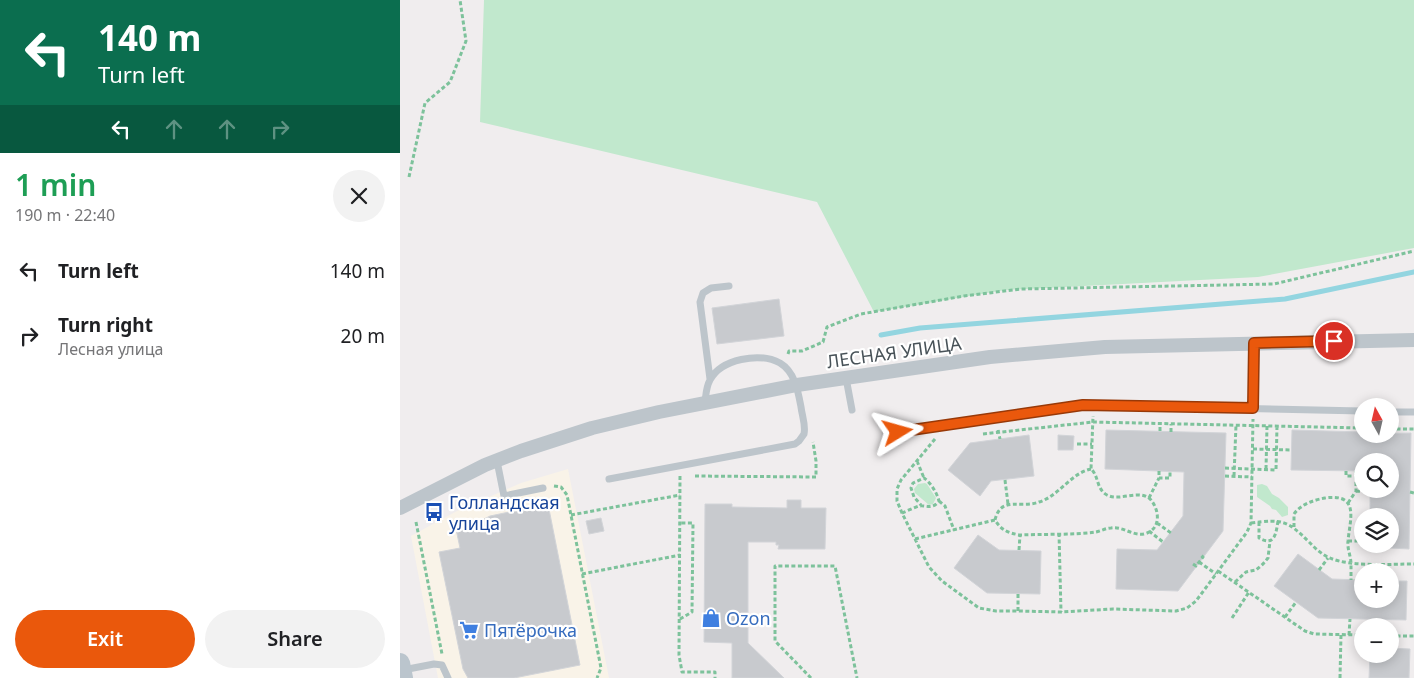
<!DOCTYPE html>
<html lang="en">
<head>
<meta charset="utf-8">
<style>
  body { margin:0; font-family:"Noto Sans",sans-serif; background:#f2f2f2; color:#202124; height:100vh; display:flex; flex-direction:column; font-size:19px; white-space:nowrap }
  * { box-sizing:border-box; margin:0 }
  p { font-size:16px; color:#757577 }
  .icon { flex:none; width:28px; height:28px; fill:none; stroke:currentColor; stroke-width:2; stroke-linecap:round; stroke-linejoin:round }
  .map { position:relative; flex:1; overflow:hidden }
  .sheet { display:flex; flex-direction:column; background:#fff; width:400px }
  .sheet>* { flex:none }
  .top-card { background:#0b6e4f; color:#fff; overflow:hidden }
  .needle { width:32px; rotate:352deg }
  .controls { position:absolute; left:954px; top:398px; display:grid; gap:10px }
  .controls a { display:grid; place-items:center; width:45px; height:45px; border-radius:50%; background:#fff; box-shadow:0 2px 12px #0003; font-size:25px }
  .pin { position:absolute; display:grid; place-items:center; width:42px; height:42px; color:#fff; margin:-21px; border:2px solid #fff; border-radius:50%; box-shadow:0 1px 5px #0007 }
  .me { position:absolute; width:55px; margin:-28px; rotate:82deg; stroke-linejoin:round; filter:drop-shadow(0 0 4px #0008) }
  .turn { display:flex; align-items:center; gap:18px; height:105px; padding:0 15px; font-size:22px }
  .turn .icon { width:65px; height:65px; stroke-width:2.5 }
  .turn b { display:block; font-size:35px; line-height:42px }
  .lanes { display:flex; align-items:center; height:48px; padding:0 15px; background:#0003; justify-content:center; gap:25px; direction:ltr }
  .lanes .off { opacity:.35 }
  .round { display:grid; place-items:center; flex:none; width:52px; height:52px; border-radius:26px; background:#f2f2f2 }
  .overview { display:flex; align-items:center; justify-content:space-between; height:85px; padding:0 15px }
  h1 { font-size:30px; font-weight:600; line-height:38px; color:#1e9e55 }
  .action { display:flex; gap:10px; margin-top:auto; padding:10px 15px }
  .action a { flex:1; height:58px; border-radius:30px; background:#ea580c; color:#fff; font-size:20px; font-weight:600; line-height:58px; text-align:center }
  .action a+a { background:#f2f2f2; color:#202124 }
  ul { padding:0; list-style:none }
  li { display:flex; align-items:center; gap:15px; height:65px; padding:0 15px }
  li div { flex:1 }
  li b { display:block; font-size:19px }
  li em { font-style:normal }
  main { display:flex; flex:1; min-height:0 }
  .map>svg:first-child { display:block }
  .commercial { fill:#f9f3e8 }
  .green { fill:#c1e8cd }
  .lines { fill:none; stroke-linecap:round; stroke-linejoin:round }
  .stream { stroke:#93d5e0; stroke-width:5 }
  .building { fill:#c8cace; stroke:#d2d4d8 }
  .path { stroke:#7dc29b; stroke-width:3; stroke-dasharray:4 2.5; stroke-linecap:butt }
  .lane { stroke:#bdc5cb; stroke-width:7 }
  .street { stroke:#bdc5cb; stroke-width:14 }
  .secondary { stroke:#bbc5cd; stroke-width:20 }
  .route-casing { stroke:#983908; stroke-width:12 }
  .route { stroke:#ea580c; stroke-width:9 }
  .labels { text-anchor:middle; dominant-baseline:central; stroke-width:4.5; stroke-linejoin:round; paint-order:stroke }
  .street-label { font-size:18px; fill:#485258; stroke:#fff }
  .transit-label { font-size:18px; fill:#164399; stroke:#fff; text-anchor:start }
  .shop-label { font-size:18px; fill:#366cbe; stroke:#fff; text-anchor:start }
</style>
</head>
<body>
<main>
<section class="sheet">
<div class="top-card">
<div class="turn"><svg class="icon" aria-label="left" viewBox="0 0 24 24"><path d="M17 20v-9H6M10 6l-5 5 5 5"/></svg><div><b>140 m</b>Turn left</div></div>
<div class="lanes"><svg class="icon" aria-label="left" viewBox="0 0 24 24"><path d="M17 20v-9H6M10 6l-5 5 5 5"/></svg><svg class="icon off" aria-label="ahead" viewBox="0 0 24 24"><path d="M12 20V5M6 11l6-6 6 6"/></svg><svg class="icon off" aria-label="ahead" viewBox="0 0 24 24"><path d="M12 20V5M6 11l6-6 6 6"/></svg><svg class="icon off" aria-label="right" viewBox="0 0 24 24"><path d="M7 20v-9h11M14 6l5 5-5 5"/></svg></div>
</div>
<div class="overview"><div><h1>1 min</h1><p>190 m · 22:40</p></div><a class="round"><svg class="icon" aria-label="close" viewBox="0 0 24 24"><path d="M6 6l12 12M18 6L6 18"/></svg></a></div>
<ul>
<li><svg class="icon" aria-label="left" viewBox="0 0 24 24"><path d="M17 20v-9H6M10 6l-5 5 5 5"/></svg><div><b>Turn left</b></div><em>140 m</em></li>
<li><svg class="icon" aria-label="right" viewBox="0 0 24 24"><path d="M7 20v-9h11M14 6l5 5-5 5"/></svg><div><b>Turn right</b><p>Лесная улица</p></div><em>20 m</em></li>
</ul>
<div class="action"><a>Exit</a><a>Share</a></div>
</section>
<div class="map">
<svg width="1014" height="678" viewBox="0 0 1014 678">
  <rect width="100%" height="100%" fill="#f0edee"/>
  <!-- commercial -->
  <path class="commercial" d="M 168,469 L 209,678 L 38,678 L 11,536 L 57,511 L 121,483 Z"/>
  <!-- green -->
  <path class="green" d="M 84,0 L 1014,0 L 1014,248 L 858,277 L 605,290 L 474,312 L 417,202 L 80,122 Z
    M 525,483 L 527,484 L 536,498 L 533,504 L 529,505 L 515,493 L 514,489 L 518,484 Z
    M 862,484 L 867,486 L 872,494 L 879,498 L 888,507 L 888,515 L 882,517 L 876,510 L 872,509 L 870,506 L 857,497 L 857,485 Z"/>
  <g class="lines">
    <!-- stream -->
    <path class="stream" d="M 481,335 L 520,328 L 885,299 L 1014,272"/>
  </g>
  <!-- building -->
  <path class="building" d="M 379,299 L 384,336 L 317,344 L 312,308 Z
    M 706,430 L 826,433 L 823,531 L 778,591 L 716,589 L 717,549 L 757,550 L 783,516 L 784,472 L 705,469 Z
    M 892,430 L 962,432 L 962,434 L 1011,433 L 1009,549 L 990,548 L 990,516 L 970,516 L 970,489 L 990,489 L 990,461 L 962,461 L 962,471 L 891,470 Z
    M 629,435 L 634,476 L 591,481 L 580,496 L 548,470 L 570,443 Z
    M 658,435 L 674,436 L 673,450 L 658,450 Z
    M 387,500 L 401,500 L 401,508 L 426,508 L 425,549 L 378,549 L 379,545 L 376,545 L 376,542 L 348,542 L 348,643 L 384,678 L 332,678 L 332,643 L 304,642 L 305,504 L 332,504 L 332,507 L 387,508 Z
    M 148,504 L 180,665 L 114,678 L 68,678 L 63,669 L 39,552 L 60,548 L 56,529 L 78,525 L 84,519 L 90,516 Z
    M 201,518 L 204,531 L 189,534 L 186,521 Z
    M 578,535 L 599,550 L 641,551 L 640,594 L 587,593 L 554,568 Z
    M 898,554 L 932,579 L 962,580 L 962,599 L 990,599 L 990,581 L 1007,581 L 1006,620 L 918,618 L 874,586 Z
    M 990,648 L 1010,649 L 1009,678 L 969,678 L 970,654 L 990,654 Z"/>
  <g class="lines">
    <!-- path -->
    <path class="path" d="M 9,177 L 25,103 L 50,82 L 66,41 L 60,0
      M 388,354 L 389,351 L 402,351 L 423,342 L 427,327 L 461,314 L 564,296 L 621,289 L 874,284 L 1014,251
      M 990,429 L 1014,429
      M 598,430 L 600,439
      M 760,431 L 760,423
      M 771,432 L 771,424
      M 583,434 L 693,422 L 962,428
      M 535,439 L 501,480 L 497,489 L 497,501 L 502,513 L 529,567 L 542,581 L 579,608 L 596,611 L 618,611 L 661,612 L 713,609 L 776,611 L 787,608 L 796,601 L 847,532 L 851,523 L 853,419
      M 677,444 L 692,444
      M 853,449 L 892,450
      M 517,461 L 524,478
      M 825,468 L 876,470 L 877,426
      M 691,469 C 671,473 659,496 639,502 C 621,509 601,495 595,520 C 601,530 608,533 620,535 C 643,534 674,535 696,532 C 701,531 706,528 711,528 C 723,526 732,536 744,534 C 761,530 760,511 751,500 C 740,488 720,502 707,495 C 696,489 699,476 691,469 L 693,416
      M 866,469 L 867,426
      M 759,471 L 759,478 L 770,478 L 770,471
      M 946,471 L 946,476 L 956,476
      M 280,476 L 279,655 L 282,672 L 315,672 L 315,678
      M 295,476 L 416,477 L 416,461 L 413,442
      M 825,476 L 852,477
      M 834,476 L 836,425
      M 605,480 L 608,504
      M 154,486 L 161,487 L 167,495 L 201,668 L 197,678
      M 956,491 L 970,492
      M 1010,492 L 1014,493
      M 749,498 L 759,478
      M 539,501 L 545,506 L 554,530
      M 948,503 L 956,491 L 956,471
      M 502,513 C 507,511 513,508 519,506 C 527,505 532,510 539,501 C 537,493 531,483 524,478 L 513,483 L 511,488 L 514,497 L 521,505
      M 171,515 L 280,495
      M 16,522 L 42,654
      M 859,522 L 859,538 C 875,547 876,533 878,521
      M 757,523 L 771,533
      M 851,523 C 882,519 887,520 909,542 C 915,548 922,555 930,558 C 950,567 991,564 1014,564
      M 894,527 L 894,514 C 901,504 914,500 925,498 C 960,493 950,519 948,541 C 947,549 951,556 951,564 C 951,569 951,575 951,580
      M 749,531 L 763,542
      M 659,533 L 661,612
      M 515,539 L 595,520
      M 948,541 L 962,541
      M 619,550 L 620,535
      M 799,562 L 816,574
      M 793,564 L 796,566 L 803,557 L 801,555
      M 919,570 L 928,558
      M 818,571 L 905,631 L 914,634 L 962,635
      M 182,574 L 280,555
      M 835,582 L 846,572 L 856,570 L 863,564 L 868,558 L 870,541
      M 618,611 L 618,594
      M 885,617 L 896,602
      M 832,618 L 849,592
      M 280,619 L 292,612 L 293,523 L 280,523
      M 949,635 L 950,619
      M 990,636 L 1014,636
      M 411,678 L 375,641 L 375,566 L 435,566 L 457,678
      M 940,678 L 941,634"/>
    <!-- lane -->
    <path class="lane" d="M 446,378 L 452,410
      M 310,379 L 300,302 L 303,293 L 311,288 L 329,286
      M 853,408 L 854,343
      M 990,412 L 1014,412
      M 498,432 L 683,405 L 962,411
      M 97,461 L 104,496 L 143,488
      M 209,479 L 395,444 L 399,441 L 404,434 C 406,425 402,416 401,407 C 398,391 395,372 380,363 C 359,352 321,359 310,380 C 306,387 306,395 305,402
      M 3,670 L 34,664 L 42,665 L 48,678"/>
    <!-- street -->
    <path class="street" d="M 0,508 L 85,465 L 121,451 L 192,428 L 259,412 L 397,385 L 590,357 L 705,347 L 1014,340"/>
    <!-- secondary -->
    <path class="secondary" d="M 0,663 L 3,678"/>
  </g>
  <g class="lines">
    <!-- route casing -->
    <g class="route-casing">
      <path id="route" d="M 498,432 L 683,405 L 853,408 L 854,343 L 934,341"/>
    </g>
    <!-- route -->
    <use href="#route" class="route"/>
  </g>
  <!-- icons -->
  <defs>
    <g id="bus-bare" transform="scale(1.5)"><path d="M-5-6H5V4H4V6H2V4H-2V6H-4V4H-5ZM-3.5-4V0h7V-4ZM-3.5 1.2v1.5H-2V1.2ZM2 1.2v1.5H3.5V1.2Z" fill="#1a4fb4" stroke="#fff" stroke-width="2.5" paint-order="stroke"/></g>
    <g id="shop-bare" transform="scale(1.5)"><path d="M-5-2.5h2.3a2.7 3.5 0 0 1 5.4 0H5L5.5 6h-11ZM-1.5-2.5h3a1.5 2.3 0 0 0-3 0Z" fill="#3f7fe0" stroke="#fff" stroke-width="2.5" paint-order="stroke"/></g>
    <g id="supermarket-bare" transform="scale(1.5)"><path d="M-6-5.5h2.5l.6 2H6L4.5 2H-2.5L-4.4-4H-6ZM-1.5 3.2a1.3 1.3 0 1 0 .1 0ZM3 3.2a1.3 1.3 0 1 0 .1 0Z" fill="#3f7fe0" stroke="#fff" stroke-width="2.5" paint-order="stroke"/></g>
  </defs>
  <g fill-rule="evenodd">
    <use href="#bus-bare" x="34" y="512"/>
    <use href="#shop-bare" x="311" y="618"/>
    <use href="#supermarket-bare" x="69" y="630"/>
  </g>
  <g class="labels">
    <!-- street labels -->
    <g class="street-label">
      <text transform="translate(494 352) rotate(-8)">ЛЕСНАЯ УЛИЦА</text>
    </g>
    <!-- transit labels -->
    <g class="transit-label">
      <text x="49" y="502">Голландская<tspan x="49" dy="21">улица</tspan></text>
    </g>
    <!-- shop labels -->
    <g class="shop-label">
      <text x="326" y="618">Ozon</text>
      <text x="84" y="630">Пятёрочка</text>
    </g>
  </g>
</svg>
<div class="controls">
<a><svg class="needle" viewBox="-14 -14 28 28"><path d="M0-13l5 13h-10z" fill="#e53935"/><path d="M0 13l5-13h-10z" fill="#757577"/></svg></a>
<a><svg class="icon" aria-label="search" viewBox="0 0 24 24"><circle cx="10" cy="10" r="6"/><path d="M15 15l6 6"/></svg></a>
<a><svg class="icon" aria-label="layers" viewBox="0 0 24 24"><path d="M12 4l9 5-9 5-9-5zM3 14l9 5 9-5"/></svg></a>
<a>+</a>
<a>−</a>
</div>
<div class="pin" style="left:934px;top:341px;background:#d93025"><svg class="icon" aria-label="arrive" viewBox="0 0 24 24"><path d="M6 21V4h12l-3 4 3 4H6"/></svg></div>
<svg class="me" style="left:498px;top:432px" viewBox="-20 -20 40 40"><path d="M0-17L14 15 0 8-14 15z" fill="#ea580c" stroke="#fff" stroke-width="4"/></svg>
</div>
</main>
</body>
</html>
